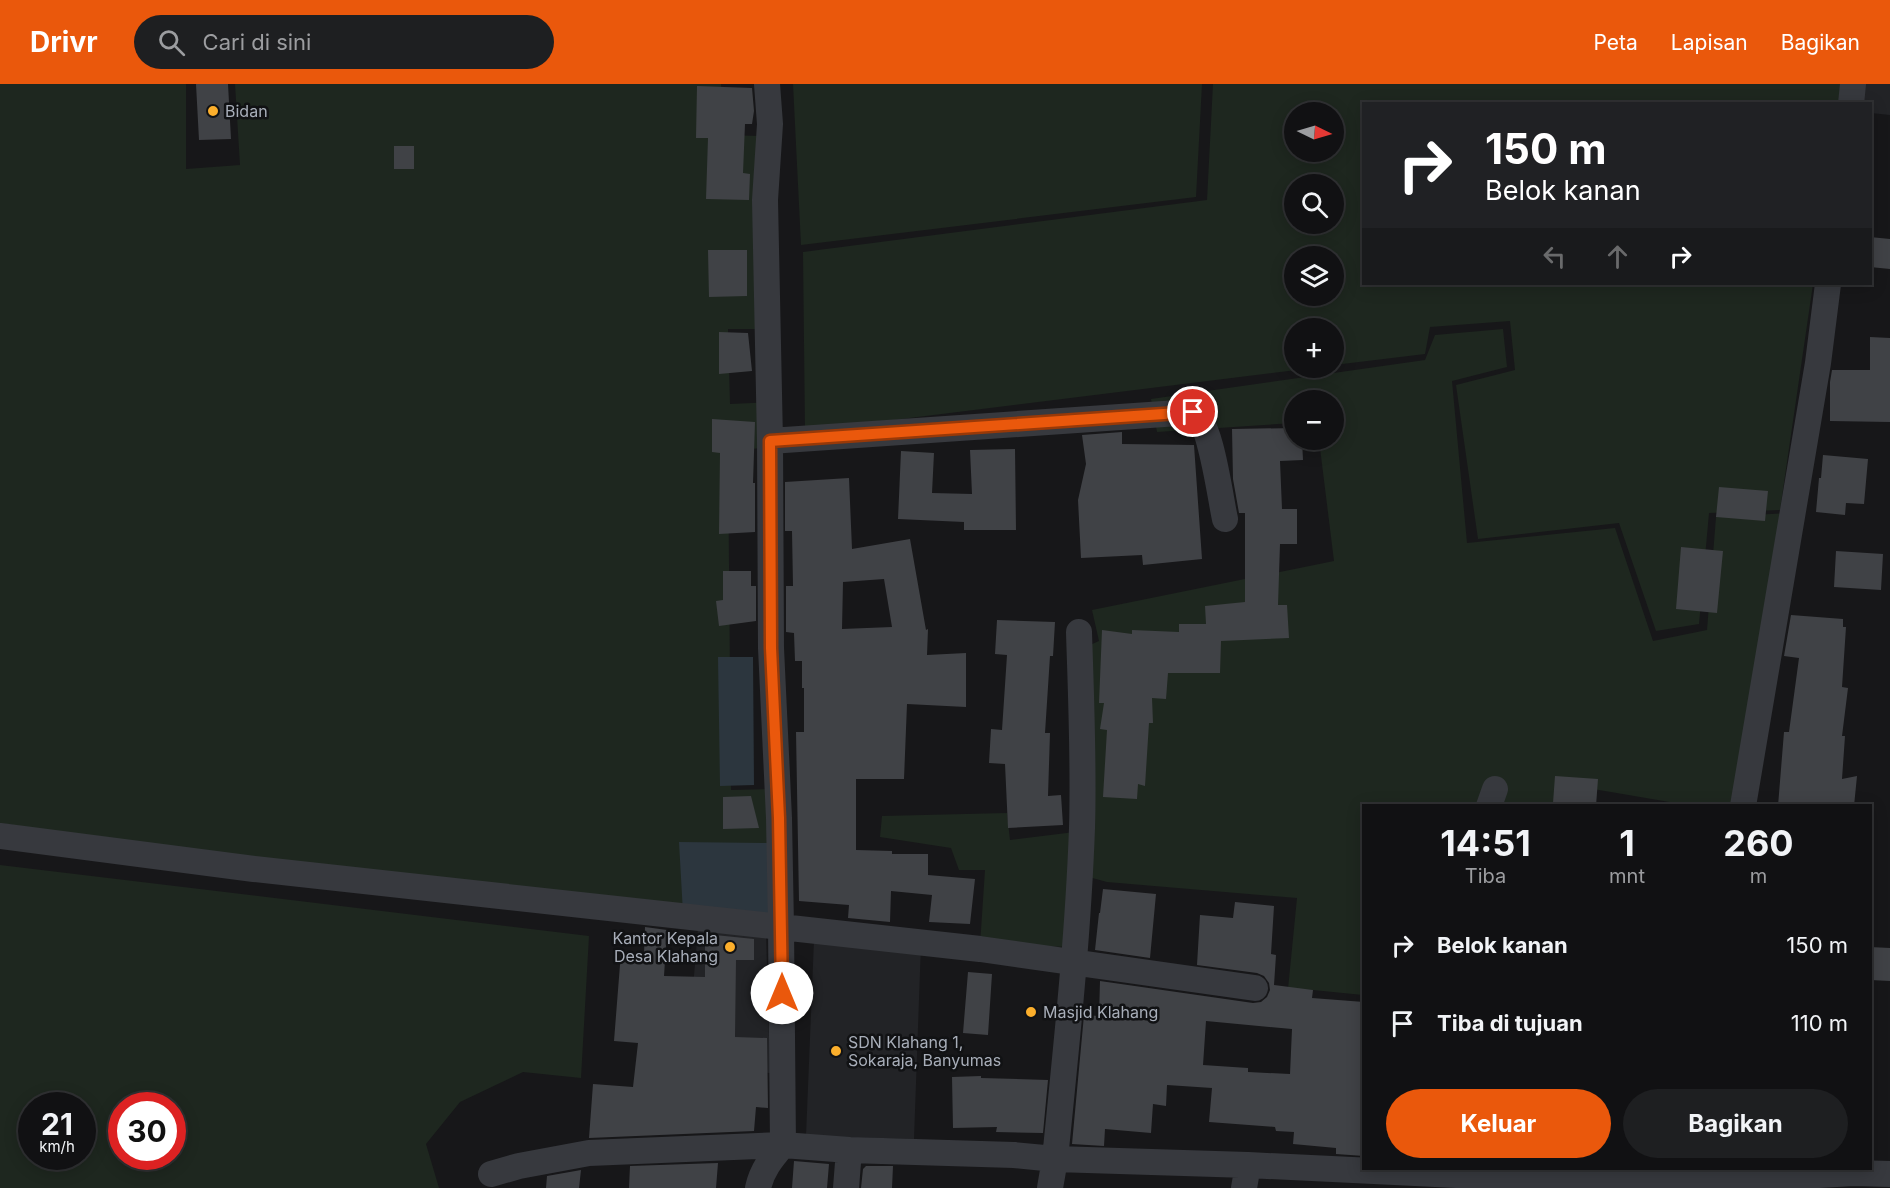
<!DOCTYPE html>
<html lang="id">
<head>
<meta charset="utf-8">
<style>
  body { margin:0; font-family:Inter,sans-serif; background:#1e1f21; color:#f1f3f6; height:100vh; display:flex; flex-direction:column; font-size:22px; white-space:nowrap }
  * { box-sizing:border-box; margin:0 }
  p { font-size:20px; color:#9c9da0 }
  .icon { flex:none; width:33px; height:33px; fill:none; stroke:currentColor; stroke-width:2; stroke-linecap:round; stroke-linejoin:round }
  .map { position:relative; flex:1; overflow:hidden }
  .drawer { position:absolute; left:1362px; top:720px; width:510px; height:366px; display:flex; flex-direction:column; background:#111113; border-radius:0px; box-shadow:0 3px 15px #0003,0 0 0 2px #303133 }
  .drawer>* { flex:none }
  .guide { position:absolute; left:1362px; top:18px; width:510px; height:183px; border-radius:0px; box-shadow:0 3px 15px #0003,0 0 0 2px #303133; background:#202124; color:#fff; overflow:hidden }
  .needle { width:39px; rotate:95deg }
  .buttons { position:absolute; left:1284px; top:18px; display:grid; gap:12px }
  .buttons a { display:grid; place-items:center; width:60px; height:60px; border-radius:50%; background:#111113; box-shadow:0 3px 15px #0003,0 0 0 2px #303133; font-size:30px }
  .speed { position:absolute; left:18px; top:1008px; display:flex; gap:12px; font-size:30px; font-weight:700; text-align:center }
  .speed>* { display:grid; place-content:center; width:78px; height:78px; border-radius:50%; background:#111113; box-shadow:0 3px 15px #0003,0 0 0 2px #303133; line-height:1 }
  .speed small { font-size:15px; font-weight:400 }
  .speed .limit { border:9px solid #d22; background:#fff; color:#111 }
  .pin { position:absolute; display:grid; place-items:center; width:51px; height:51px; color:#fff; margin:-26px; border:3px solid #fff; border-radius:50%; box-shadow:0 2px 6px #0007 }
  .me { position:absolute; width:66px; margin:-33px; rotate:0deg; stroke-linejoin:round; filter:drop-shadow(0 0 4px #0008) }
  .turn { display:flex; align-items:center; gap:21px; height:126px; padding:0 24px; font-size:27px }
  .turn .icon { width:78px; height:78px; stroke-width:2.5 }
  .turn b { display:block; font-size:42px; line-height:51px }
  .lanes { display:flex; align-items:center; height:57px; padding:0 24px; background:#0003; justify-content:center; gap:30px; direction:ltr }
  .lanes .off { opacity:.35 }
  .eta { display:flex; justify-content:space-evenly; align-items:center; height:102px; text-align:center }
  .eta b { font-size:36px; font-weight:700; line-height:42px }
  .cta { display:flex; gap:12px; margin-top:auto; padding:12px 24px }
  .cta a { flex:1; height:69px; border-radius:36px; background:#ea580c; color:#fff; font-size:24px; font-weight:700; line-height:69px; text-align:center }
  .cta a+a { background:#1e1f21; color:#f1f3f6 }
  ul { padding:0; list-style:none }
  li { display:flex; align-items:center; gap:18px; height:78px; padding:0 24px }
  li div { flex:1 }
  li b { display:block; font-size:22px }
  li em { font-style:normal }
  header { display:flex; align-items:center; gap:36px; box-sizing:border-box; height:84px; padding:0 30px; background:#ea580c; color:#fff }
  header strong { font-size:28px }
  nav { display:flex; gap:33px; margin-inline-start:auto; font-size:21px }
  .search { width:420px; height:54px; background:#1e1f21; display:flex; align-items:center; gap:15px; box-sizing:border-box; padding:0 21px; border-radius:33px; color:#9c9da0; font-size:22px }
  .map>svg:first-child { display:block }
  .built { fill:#222326 }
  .green { fill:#1e271f; fill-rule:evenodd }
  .water { fill:#2c363e }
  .building { fill:#404246; fill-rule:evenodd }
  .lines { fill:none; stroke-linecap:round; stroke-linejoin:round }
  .minor { stroke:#37393e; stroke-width:26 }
  .route-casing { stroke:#983908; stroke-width:15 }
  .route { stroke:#ea580c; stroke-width:10 }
  .poi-dot { fill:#fcaf2c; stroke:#111214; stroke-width:2 }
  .labels { text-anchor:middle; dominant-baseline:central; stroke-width:5; stroke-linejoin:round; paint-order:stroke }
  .poi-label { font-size:16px; fill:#a8aeb9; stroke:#111214; text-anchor:start }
</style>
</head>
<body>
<header>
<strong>Drivr</strong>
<div class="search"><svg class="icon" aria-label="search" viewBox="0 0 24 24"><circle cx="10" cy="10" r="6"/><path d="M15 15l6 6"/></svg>Cari di sini</div>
<nav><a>Peta</a><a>Lapisan</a><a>Bagikan</a></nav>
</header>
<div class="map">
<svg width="1890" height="1104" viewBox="0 0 1890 1104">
  <rect width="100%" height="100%" fill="#171719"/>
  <!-- built -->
  <path class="built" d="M 1862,0 L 1890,0 L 1890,31 L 1871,29 L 1870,20 L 1861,20 Z
    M 698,845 L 766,849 L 770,989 L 686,985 Z
    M 814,856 L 921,860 L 914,1055 L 806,1052 Z"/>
  <!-- green -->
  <path class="green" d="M 0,0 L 186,0 L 186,85 L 240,81 L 235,0 L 721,0 L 724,51 L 760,52 L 763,245 L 728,245 L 730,320 L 775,318 L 775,362 L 728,368 L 731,706 L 773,705 L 776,840 L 254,778 L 0,739 Z
    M 793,0 L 1202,0 L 1196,113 L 801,161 Z
    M 1213,0 L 1842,0 L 1839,20 L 1364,20 L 1364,200 L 1813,200 L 1780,426 L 1709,429 L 1699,540 L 1656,547 L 1619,439 L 1478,455 L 1456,301 L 1515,286 L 1510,237 L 1430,243 L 1425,270 L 1334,281 L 1334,244 L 1294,244 L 1294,284 L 1313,284 L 805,347 L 803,168 L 1207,116 ZM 1294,28 L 1334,28 L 1334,68 L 1294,68 ZM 1294,100 L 1334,100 L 1334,140 L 1294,140 ZM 1294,172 L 1334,172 L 1334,212 L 1294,212 Z
    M 1503,245 L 1507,283 L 1452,297 L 1467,459 L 1615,444 L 1653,557 L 1707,546 L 1716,433 L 1789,429 L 1740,721 L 1687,721 L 1564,700 L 1562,721 L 1364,722 L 1363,911 L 1313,906 L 1288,905 L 1297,814 L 1107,798 L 1085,792 L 1075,863 L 980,861 L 985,786 L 959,786 L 951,764 L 880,753 L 882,732 L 1007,729 L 1010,756 L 1091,746 L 1081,565 L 1099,557 L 1092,526 L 1334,477 L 1319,356 L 1334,356 L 1334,316 L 1294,316 L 1294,339 L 1157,348 L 1151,315 L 1425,276 L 1435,251 Z
    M 0,781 L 589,852 L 581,994 L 523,988 L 460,1018 L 426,1060 L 439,1104 L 0,1104 ZM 32,1022 L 82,1022 L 82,1072 L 32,1072 ZM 122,1022 L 172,1022 L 172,1072 L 122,1072 Z"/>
  <!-- water -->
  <path class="water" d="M 718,573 L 753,573 L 754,701 L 720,702 Z
    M 679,758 L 768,759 L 771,834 L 683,829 Z"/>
  <!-- building -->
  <path class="building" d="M 196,0 L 228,0 L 231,55 L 199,56 Z
    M 697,2 L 752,4 L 754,27 L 752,40 L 745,40 L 743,89 L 750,90 L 749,116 L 706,115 L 708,54 L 696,54 Z
    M 394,62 L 414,62 L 414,85 L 394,85 Z
    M 1870,153 L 1890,155 L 1890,185 L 1870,183 Z
    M 708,166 L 747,166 L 747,212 L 709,213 Z
    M 719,248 L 748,249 L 752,287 L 719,290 Z
    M 1870,253 L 1890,254 L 1890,338 L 1830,337 L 1830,298 L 1832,286 L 1870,286 Z
    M 712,335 L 755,338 L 753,399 L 755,399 L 755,448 L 719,450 L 720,369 L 712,368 Z
    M 1294,344 L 1294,356 L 1302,356 L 1303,376 L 1280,377 L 1282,425 L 1297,425 L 1297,460 L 1280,460 L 1278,521 L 1287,521 L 1289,554 L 1221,557 L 1220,589 L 1168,589 L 1166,615 L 1152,614 L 1153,639 L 1149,639 L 1145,702 L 1138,700 L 1137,715 L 1103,713 L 1107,646 L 1100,645 L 1104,619 L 1099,619 L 1102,546 L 1132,550 L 1132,546 L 1179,548 L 1179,540 L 1206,540 L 1205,522 L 1245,518 L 1245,429 L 1239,429 L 1233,395 L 1232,345 Z
    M 1122,348 L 1122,360 L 1194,361 L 1202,475 L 1143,481 L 1142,471 L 1081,474 L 1078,416 L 1086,380 L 1082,351 Z
    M 1015,365 L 1016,446 L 964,446 L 964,438 L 898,435 L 901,367 L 934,369 L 932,409 L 972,410 L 970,366 Z
    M 1823,371 L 1868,375 L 1864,420 L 1846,419 L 1845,431 L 1816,428 L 1819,394 L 1821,394 Z
    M 849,394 L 852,465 L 910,455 L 926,546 L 928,545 L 927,571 L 966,569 L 966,623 L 907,620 L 904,695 L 856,695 L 856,766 L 892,767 L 892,770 L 928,770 L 928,791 L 975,795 L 970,840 L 929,838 L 932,811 L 891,807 L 890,838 L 848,834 L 849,821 L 799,817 L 796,648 L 804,648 L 804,604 L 802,604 L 802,577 L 795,577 L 794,549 L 786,548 L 786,502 L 793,502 L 792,447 L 785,447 L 785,398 ZM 884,495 L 892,543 L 842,545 L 843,498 Z
    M 1719,403 L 1768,407 L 1765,437 L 1716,433 Z
    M 1681,463 L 1723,467 L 1717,529 L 1676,525 Z
    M 1836,467 L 1883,470 L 1881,506 L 1834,503 Z
    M 723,487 L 751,487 L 751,502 L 756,502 L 756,537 L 719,542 L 716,517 L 723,516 Z
    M 1791,531 L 1843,535 L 1843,543 L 1846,543 L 1842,603 L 1848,604 L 1842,652 L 1845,652 L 1842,695 L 1857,692 L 1854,722 L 1778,722 L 1784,648 L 1789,648 L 1799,574 L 1784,572 Z
    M 997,536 L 1055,538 L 1053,572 L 1050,572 L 1045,649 L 1050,649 L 1048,712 L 1061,711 L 1063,741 L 1008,744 L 1005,680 L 989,679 L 991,645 L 1002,646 L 1007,571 L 995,570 Z
    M 1555,692 L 1598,695 L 1596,722 L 1553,719 Z
    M 751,712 L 759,744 L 723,745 L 723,713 Z
    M 1103,805 L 1156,810 L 1150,874 L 1095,866 L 1099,829 L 1100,829 Z
    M 1235,818 L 1274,822 L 1271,870 L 1276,871 L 1274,901 L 1313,906 L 1312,914 L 1364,918 L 1364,1072 L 1336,1070 L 1336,1064 L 1293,1060 L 1294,1048 L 1276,1047 L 1275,1043 L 1209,1038 L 1212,1004 L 1167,1001 L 1166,1022 L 1153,1020 L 1151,1049 L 1105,1045 L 1104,1062 L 1072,1060 L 1084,931 L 1099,932 L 1100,897 L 1253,919 L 1261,918 L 1267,913 L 1270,906 L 1269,899 L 1264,892 L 1257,889 L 1197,881 L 1200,831 L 1233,834 ZM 1206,937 L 1292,945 L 1290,990 L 1248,988 L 1248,984 L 1203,981 Z
    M 645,843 L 667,846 L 664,892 L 705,893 L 705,850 L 754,855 L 754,876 L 736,876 L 735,953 L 767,954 L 768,1024 L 756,1023 L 754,1047 L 589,1054 L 593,1000 L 633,1003 L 638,959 L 614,957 L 621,868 L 644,870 Z
    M 1870,863 L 1890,864 L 1890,897 L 1870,896 Z
    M 968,888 L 992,890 L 988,951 L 963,949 Z
    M 981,992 L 981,994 L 1048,996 L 1043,1049 L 996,1048 L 997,1043 L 953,1044 L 952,993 Z
    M 794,1077 L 829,1080 L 827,1104 L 792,1104 Z
    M 718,1079 L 716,1104 L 629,1104 L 630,1082 Z
    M 866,1082 L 893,1082 L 892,1104 L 861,1104 L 863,1085 Z
    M 581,1086 L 579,1104 L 546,1104 L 547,1092 Z"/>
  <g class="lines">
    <!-- minor -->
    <path class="minor" d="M 1851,20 L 1853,0
      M 770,357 L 1193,328 C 1211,337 1220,413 1225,435
      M 1489,722 L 1495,705
      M 1743,722 L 1818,279 L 1828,200
      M 0,752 L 254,785 L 781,843 L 779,734 L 771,564 L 770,357 L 765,116 L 770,40 L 767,0
      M 491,1090 L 519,1082 L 589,1069 L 783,1061 L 849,1066 L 1014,1071 L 1055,1075 L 1248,1081
      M 758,1104 C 762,1086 771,1075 783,1061 L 781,843 L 980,865 L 1255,904
      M 846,1104 L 849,1066
      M 1050,1104 L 1055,1075 C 1066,965 1078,855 1082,744 C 1084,679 1081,613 1079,548
      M 1244,1104 L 1248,1081 L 1477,1092
      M 1477,1104 L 1477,1092 L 1679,1099 L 1854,1089 L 1890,1090"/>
  </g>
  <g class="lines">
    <!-- route casing -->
    <g class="route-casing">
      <path id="route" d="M 782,909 L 779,734 L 771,564 L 770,357 L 1193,328"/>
    </g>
    <!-- route -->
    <use href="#route" class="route"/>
  </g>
  <!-- markers -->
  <g class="poi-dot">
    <circle cx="213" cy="27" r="6"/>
    <circle cx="730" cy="863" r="6"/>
    <circle cx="1031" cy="928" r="6"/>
    <circle cx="836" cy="967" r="6"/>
  </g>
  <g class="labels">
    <!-- poi labels -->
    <g class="poi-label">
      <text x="225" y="27">Bidan</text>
      <text x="718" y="854" text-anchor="end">Kantor Kepala<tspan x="718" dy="18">Desa Klahang</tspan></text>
      <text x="1043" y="928">Masjid Klahang</text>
      <text x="848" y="958">SDN Klahang 1,<tspan x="848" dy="18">Sokaraja, Banyumas</tspan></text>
    </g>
  </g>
</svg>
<div class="buttons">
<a><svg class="needle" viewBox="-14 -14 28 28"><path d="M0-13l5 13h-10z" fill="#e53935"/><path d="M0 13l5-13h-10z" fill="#9c9da0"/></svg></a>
<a><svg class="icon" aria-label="search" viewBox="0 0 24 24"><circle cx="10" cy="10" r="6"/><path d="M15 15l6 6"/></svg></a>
<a><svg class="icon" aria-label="layers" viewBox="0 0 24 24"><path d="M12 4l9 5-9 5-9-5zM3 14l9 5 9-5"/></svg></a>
<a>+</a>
<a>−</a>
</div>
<div class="speed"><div>21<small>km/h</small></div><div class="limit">30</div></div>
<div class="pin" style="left:1193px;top:328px;background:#d93025"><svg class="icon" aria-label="arrive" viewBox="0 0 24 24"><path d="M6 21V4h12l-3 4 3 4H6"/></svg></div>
<svg class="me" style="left:782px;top:909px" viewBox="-20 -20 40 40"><circle r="19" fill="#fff"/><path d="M0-13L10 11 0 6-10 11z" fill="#ea580c"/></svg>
<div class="guide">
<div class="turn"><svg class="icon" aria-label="right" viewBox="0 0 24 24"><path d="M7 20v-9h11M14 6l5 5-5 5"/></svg><div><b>150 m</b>Belok kanan</div></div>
<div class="lanes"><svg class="icon off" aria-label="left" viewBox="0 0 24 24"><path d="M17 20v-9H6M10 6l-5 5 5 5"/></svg><svg class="icon off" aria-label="ahead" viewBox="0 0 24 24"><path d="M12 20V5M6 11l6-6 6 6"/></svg><svg class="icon" aria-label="right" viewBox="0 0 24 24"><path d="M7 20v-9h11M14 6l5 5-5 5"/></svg></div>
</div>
<section class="drawer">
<div class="eta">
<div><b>14:51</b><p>Tiba</p></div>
<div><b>1</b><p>mnt</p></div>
<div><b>260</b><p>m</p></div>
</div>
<ul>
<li><svg class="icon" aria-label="right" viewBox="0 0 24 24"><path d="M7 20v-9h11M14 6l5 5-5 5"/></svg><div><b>Belok kanan</b></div><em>150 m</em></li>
<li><svg class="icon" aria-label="arrive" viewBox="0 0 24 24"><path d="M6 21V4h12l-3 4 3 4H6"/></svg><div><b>Tiba di tujuan</b></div><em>110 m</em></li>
</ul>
<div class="cta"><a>Keluar</a><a>Bagikan</a></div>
</section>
</div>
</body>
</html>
